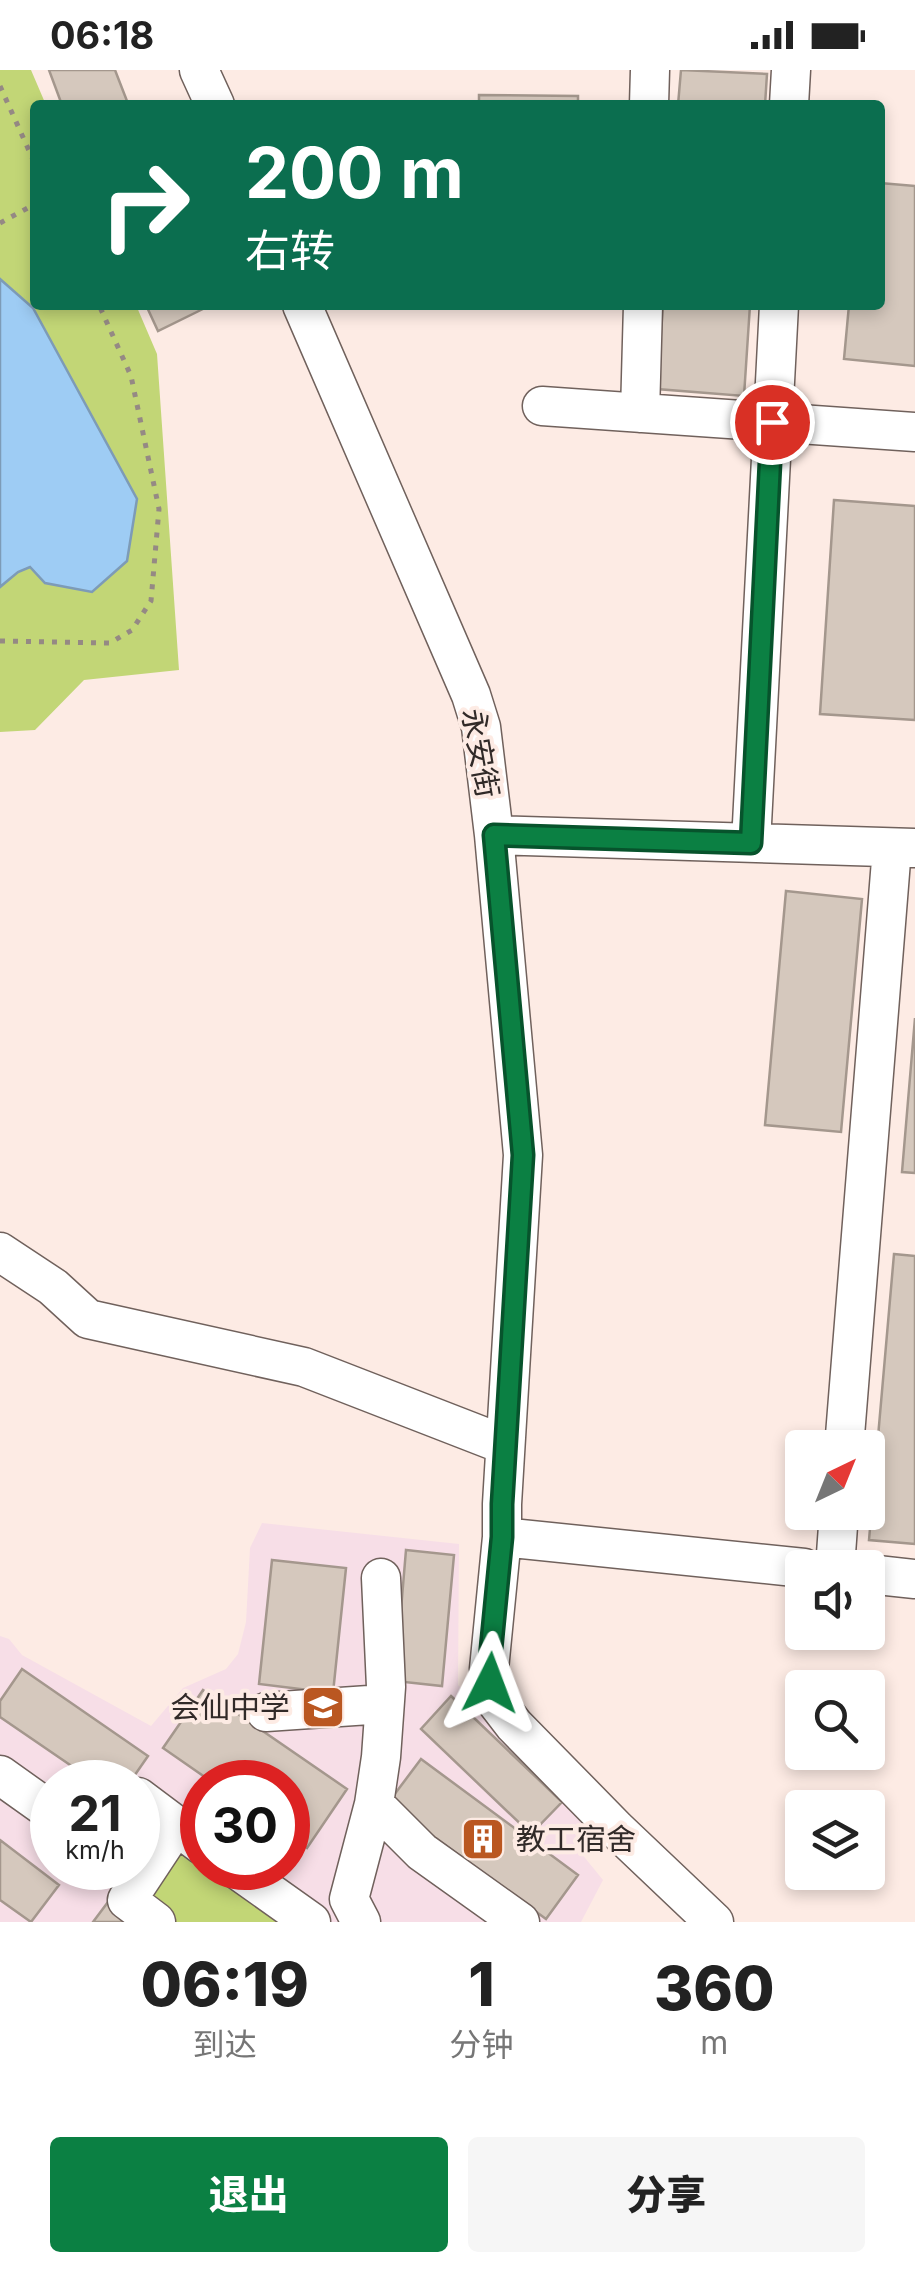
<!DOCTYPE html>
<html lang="zh">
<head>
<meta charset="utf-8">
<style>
  body { margin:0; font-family:Inter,"Noto Sans SC",sans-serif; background:#f6f6f6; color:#222; height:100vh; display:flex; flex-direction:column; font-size:38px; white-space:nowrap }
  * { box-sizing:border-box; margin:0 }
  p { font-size:32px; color:#767676 }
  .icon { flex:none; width:55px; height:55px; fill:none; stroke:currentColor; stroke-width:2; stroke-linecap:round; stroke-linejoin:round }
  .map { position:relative; height:1852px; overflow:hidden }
  .panel { display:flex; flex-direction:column; background:#fff; flex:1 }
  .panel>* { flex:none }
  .banner { position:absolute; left:30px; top:30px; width:855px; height:210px; border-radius:10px; box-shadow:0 5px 15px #0003; background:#0b6e4f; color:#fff; overflow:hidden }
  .needle { width:65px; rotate:43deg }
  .tools { position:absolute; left:785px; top:1360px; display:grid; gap:20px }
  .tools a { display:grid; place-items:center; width:100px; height:100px; border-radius:10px; background:#fff; box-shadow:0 5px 15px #0003; font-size:50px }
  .speed { position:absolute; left:30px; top:1690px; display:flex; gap:20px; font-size:50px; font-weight:700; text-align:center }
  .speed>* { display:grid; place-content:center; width:130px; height:130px; border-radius:50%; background:#fff; box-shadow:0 5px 15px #0003; line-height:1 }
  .speed small { font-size:25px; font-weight:400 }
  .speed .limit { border:15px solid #d22; background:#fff; color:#111 }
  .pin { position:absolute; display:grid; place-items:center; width:85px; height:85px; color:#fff; margin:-42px; border:5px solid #fff; border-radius:50%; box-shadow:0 2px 10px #0007 }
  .me { position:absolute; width:110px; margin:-55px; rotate:3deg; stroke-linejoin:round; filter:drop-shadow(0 0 8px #0008) }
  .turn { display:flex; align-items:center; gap:35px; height:210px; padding:0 50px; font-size:45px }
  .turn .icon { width:130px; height:130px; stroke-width:2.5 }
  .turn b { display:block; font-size:70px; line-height:85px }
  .eta { display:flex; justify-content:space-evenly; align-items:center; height:170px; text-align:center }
  .eta b { font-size:60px; font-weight:800; line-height:70px }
  .primary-button { display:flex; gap:20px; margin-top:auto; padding:20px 50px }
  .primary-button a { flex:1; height:115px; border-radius:10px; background:#0b8043; color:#fff; font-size:40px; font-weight:800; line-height:115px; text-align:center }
  .primary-button a+a { background:#f6f6f6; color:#222 }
  .status { display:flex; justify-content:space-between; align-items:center; height:70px; padding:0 50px; background:#fff; direction:ltr }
  .status svg { height:28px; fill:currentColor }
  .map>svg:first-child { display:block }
  .education { fill:#f7dee7; fill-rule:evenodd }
  .green { fill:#c2d676 }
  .water { fill:#9eccf4; stroke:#7d9bb7; stroke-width:2.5 }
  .building { fill:#d5c8bd; stroke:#a4978d; stroke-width:2.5 }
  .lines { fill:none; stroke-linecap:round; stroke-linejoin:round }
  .minor-casing { stroke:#70615c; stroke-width:41 }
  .path { stroke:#958984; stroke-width:5; stroke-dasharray:5 8; stroke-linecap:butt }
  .minor { stroke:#fff; stroke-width:38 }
  .route-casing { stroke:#07532c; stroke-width:25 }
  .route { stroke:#0b8043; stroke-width:18 }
  .labels { text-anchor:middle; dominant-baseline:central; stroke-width:8; stroke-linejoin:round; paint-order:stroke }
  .street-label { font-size:30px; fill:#312a28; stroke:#fdebe4 }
  .poi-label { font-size:30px; fill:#312a28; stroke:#fdebe4; text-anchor:end }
</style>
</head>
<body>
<div class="status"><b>06:18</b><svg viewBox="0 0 49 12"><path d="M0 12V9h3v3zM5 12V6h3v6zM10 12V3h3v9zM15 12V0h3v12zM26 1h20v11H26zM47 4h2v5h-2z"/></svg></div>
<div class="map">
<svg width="915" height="1852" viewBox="0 0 915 1852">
  <rect width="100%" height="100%" fill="#fdebe4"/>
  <!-- education -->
  <path class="education" d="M 262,1453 L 459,1474 L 458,1615 L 597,1760 L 581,1783 L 603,1810 L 581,1852 L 0,1852 L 0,1566 L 9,1569 L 22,1585 L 151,1656 L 183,1618 L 226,1599 L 238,1584 L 246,1552 L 250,1478 ZM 52,1712 L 138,1712 L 138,1798 L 52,1798 ZM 202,1712 L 288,1712 L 288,1798 L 202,1798 Z"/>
  <!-- green -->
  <path class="green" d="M 0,0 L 31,0 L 46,35 L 35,35 L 35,235 L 136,235 L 157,284 L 179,600 L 84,610 L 35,660 L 0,662 Z
    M 179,1765 L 202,1782 L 202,1798 L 224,1798 L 300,1852 L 164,1852 L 133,1830 Z"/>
  <!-- water -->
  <path class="water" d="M 0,209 L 33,238 L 137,429 L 127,491 L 92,522 L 45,513 L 30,497 L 18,502 L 0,517 Z"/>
  <!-- building -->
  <path class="building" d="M 49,0 L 115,0 L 127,31 L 116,35 L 62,35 Z
    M 681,0 L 767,4 L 765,35 L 678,35 Z
    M 479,25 L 578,26 L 578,35 L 479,35 Z
    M 880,113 L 915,116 L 915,296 L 844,289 L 849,235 L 880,235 Z
    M 146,235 L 211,235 L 158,261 Z
    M 663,235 L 750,235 L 744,326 L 657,319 Z
    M 834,430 L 915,436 L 915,650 L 820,644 Z
    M 786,821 L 862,829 L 841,1062 L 765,1055 Z
    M 915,948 L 915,1103 L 902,1102 Z
    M 894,1184 L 915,1186 L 915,1474 L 869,1470 Z
    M 406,1480 L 454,1485 L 442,1616 L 395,1611 Z
    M 272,1490 L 346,1498 L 333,1623 L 259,1614 Z
    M 22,1599 L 148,1686 L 130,1712 L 95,1712 L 0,1647 L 0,1631 Z
    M 203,1620 L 347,1719 L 307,1778 L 288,1764 L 288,1712 L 212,1712 L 163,1678 Z
    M 451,1626 L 562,1732 L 531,1764 L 421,1659 Z
    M 421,1689 L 578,1805 L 546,1849 L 388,1733 Z
    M 0,1770 L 59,1815 L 31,1852 L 0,1830 Z
    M 108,1832 L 136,1852 L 93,1852 Z"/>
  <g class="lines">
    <!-- minor casing -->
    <g class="minor-casing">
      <path id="minor" d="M 199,0 L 215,35
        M 649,35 L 650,0
        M 789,35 L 791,0
        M 302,235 L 471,625 L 481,657 L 494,765 L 523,1085 L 502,1434 L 502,1467 L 489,1599 L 494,1629 L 514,1655 L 616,1759 L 714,1852
        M 542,336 L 915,362
        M 640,343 L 643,235
        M 494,765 L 915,778
        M 751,773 L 779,235
        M 0,1182 L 53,1217 L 88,1249 L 304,1297 L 505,1375
        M 844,1378 L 892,778
        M 502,1467 L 804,1498
        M 835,1498 L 839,1442
        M 868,1504 L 915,1509
        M 381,1508 L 386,1617 L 381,1687 L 374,1734 L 422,1782 L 520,1852
        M 266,1642 L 384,1634
        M 0,1705 L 52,1742
        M 138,1727 L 202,1775
        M 235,1798 L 311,1852
        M 156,1852 L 127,1830 L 176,1756
        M 361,1852 L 349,1829 L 374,1734"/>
    </g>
    <!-- path -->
    <path class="path" d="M 0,16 L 35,94
      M 0,153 L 35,134
      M 0,571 L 110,573 L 132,560 L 151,531 L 159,439 L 131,306 L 99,235"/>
    <!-- minor -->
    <use href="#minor" class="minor"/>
  </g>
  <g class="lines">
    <!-- route casing -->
    <g class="route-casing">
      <path id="route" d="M 490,1613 L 489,1599 L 502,1467 L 502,1434 L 523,1085 L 494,765 L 751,773 L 772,352"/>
    </g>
    <!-- route -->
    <use href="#route" class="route"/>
  </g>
  <!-- icons -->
  <defs>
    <g id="school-square" transform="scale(2.25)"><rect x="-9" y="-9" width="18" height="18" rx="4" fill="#ba5721" stroke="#fdebe4"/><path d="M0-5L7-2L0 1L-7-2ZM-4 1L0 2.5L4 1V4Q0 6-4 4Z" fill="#fff"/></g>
    <g id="building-square" transform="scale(2.25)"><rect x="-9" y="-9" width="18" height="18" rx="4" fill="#ba5721" stroke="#fdebe4"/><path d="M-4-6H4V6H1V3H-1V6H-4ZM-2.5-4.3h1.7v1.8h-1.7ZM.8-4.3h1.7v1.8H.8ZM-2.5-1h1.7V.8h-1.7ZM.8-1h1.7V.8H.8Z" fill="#fff"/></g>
  </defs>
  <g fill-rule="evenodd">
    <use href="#school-square" x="323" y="1637"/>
    <use href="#building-square" x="483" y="1769"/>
  </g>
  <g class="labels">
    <!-- street labels -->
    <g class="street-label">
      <text transform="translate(481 683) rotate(80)">永安街</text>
    </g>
    <!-- poi labels -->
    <g class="poi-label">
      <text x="290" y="1637">会仙中学</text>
      <text x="516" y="1769" text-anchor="start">教工宿舍</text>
    </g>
  </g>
</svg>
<div class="tools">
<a><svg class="needle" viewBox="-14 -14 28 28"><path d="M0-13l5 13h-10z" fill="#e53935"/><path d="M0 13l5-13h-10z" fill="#767676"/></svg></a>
<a><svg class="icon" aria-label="sound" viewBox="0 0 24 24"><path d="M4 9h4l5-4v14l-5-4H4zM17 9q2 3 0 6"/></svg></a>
<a><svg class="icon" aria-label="search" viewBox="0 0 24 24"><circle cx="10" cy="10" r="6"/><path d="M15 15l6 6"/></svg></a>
<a><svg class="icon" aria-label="layers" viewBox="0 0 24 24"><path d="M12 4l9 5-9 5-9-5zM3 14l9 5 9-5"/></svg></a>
</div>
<div class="speed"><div>21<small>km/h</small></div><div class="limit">30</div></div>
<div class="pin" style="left:772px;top:352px;background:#d93025"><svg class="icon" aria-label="arrive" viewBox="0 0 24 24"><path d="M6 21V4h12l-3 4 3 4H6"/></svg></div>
<svg class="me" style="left:490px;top:1613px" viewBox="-20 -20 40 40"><path d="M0-17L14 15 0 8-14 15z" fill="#0b8043" stroke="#fff" stroke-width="4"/></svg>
<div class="banner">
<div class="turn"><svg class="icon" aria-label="right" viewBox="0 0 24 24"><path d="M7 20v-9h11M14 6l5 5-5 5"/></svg><div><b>200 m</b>右转</div></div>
</div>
</div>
<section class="panel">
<div class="eta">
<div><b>06:19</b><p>到达</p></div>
<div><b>1</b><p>分钟</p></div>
<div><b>360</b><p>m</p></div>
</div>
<div class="primary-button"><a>退出</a><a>分享</a></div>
</section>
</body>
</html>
